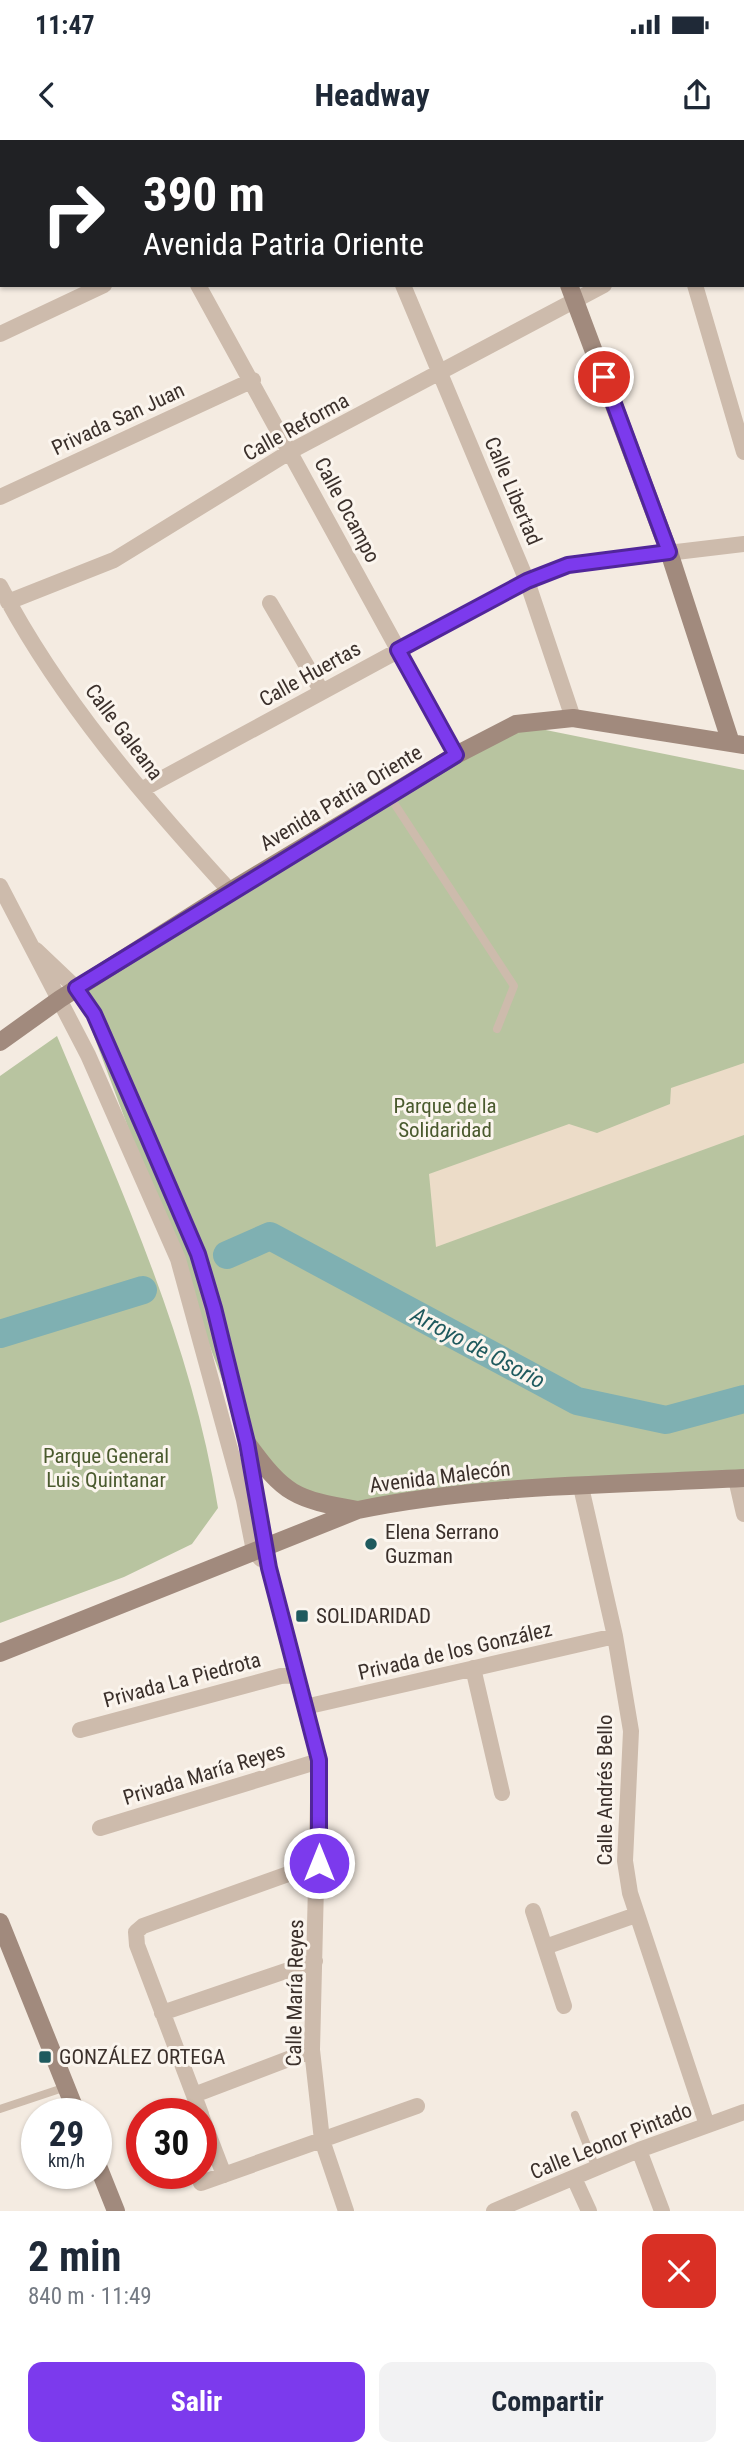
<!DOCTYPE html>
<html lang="es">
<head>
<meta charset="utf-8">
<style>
  body { margin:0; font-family:"Roboto Condensed",sans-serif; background:#f2f2f3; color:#1f2937; height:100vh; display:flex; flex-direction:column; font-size:26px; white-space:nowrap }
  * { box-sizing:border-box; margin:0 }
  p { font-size:23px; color:#747a83 }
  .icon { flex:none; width:38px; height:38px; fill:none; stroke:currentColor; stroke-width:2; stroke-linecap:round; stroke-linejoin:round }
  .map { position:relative; height:2071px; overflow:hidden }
  .sheet { display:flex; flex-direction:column; background:#fff; flex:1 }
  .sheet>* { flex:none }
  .guide { position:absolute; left:0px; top:0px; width:746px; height:147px; box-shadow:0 2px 5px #0004; background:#202124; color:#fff; overflow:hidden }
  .speed { position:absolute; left:21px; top:1958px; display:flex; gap:14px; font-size:35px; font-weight:700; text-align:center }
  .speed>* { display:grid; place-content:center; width:91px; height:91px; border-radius:50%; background:#fff; box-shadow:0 2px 5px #0004; line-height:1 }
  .speed small { font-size:18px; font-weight:400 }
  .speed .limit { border:10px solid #d22; background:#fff; color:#111 }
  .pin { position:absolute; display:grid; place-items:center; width:60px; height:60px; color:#fff; margin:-30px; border:4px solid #fff; border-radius:50%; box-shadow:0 2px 7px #0007 }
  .me { position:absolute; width:77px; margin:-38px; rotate:0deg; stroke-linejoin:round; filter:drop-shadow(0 0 5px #0008) }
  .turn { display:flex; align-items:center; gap:24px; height:147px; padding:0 28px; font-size:32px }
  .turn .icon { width:91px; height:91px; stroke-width:2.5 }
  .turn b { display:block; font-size:49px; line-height:60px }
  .round { display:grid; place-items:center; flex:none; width:74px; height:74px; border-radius:14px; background:#f2f2f3 }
  .head { display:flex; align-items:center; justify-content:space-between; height:119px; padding:0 28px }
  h1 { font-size:42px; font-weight:700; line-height:52px }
  .action { display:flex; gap:14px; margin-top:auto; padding:14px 28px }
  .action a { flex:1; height:80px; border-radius:14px; background:#7c3aed; color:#fff; font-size:28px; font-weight:700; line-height:80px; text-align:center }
  .action a+a { background:#f2f2f3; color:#1f2937 }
  .status { display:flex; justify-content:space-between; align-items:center; height:49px; padding:0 35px; background:#fff; direction:ltr }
  .status svg { height:19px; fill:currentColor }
  header { display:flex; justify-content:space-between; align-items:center; height:91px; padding:0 28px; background:#fff; font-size:32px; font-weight:700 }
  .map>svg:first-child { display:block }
  .green { fill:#b8c4a0 }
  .plaza { fill:#ecdcc8 }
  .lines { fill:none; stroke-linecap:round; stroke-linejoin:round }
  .river { stroke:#7fb0b2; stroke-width:28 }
  .lane { stroke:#cdbbac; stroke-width:8 }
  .street { stroke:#cdbbac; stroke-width:16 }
  .secondary { stroke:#a18a7d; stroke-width:18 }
  .route-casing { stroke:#51269a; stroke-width:18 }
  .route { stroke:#7c3aed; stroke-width:12 }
  .poi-dot { fill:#1f5a5e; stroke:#fbf5ee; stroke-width:2.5 }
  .labels { text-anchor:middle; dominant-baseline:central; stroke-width:6; stroke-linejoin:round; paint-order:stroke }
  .street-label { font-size:21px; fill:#3b302b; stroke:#fbf5ee }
  .park-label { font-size:21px; fill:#4a5a2e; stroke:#fbf5ee }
  .poi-label { font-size:21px; fill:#3b302b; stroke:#fbf5ee; text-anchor:start }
  .water-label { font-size:23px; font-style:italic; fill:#1f5a5e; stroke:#fbf5ee }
</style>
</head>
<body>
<div class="status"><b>11:47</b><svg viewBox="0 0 49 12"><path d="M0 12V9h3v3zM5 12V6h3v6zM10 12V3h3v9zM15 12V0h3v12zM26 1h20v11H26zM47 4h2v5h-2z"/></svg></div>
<header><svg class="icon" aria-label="back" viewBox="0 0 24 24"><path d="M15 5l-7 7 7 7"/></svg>Headway<svg class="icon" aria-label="share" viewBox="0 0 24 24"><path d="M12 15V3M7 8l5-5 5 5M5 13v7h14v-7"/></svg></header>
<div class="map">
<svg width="744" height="2071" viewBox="0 0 744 2071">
  <rect width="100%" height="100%" fill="#f4ebe1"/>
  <!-- green -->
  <path class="green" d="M 516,584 L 744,630 L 744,1338 L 358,1370 L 291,1353 L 250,1314 L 76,848 Z
    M 57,896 C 121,1050 192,1203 218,1368 L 192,1404 L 124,1437 L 0,1483 L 0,936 Z"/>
  <!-- plaza -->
  <path class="plaza" d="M 744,923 L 744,995 L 436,1107 L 429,1034 L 569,984 L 597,993 L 670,964 L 671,948 Z"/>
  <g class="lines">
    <!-- river -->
    <path class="river" d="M 227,1115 L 270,1096 L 577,1261 L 666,1280 L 744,1259
      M 0,1194 L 143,1150"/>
    <!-- lane -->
    <path class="lane" d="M 390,657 L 514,846 L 497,889
      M 0,1969 L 66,1947
      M 575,1975 L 596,2028"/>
    <!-- street -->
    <path class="street" d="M 113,0 L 114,2
      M 338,0 L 339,2
      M 649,0 L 650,2
      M 138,2 L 142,0
      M 416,2 L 420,0
      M 0,65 L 2,65
      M 198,145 L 456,615
      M 403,145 L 527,441 L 573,578
      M 695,145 L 744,312
      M 0,194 L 104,145
      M 0,357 L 253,240
      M 0,446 C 59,559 145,658 230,751
      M 8,462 L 114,420 L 291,311 L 604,145
      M 270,463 L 322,552
      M 141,650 L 527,441 L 567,425 L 744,404
      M 0,746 L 88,915 L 178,1119 L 244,1360 L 254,1411 L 261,1419
      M 36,810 L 76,848 L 94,874 L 198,1114 L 247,1303 L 269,1428 L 319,1621 L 312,1910 L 322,2000 L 346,2071
      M 736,1339 L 744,1374
      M 581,1347 L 615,1496 L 631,1591 L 625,1721 L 630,1753 L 707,1985
      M 473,1528 L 502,1653
      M 305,1567 L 615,1496
      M 80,1590 L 281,1536 L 295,1535
      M 100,1688 L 319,1621
      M 533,1771 L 564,1866
      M 545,1807 L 636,1775
      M 162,1873 L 315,1821
      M 194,1955 L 312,1910
      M 201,1974 L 137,1805 L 136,1792 L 143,1786 L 319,1723
      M 201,1975 L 224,2035
      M 639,2010 L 662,2071
      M 574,2038 L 589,2071
      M 201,2043 L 417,1966
      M 494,2071 L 639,2010 L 744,1972"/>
    <!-- secondary -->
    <path class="secondary" d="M 511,0 L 512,2
      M 569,145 L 669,412 L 731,603
      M 0,902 L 60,859 L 230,751 L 456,615 L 516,584 L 573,578 L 744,605
      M 247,1303 C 285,1355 294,1359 358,1370
      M 0,1513 L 358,1370 C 483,1344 616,1345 744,1338
      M 0,1782 L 77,1974
      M 96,2021 L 116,2071"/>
  </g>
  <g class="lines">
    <!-- route casing -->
    <g class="route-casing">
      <path id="route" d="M 319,1723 L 319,1620 L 269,1428 L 247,1303 L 214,1168 L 198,1114 L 146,993 L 94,874 L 76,848 L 456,615 L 398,510 L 527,441 L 568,425 L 669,412 L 604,237"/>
    </g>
    <!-- route -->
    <use href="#route" class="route"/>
  </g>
  <!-- markers -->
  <g class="poi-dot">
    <circle cx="371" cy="1404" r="7"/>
    <rect x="295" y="1469" width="14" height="14" rx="3.5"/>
    <rect x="38" y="1910" width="14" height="14" rx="3.5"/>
  </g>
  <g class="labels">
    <!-- street labels -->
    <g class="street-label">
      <text transform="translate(118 279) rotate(-25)">Privada San Juan</text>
      <text transform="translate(296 287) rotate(-29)">Calle Reforma</text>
      <text transform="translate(513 351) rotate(67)">Calle Libertad</text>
      <text transform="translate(347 370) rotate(62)">Calle Ocampo</text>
      <text transform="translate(310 534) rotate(-29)">Calle Huertas</text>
      <text transform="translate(124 592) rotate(53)">Calle Galeana</text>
      <text transform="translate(341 658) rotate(-31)">Avenida Patria Oriente</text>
      <text transform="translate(440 1337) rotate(-7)">Avenida Malecón</text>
      <text transform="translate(455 1511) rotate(-13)">Privada de los González</text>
      <text transform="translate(182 1540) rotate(-15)">Privada La Piedrota</text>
      <text transform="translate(204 1634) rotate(-17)">Privada María Reyes</text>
      <text transform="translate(605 1650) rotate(-90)">Calle Andrés Bello</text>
      <text transform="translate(295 1853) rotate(-89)">Calle María Reyes</text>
      <text transform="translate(611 2001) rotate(-22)">Calle Leonor Pintado</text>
    </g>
    <!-- park labels -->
    <g class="park-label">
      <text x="445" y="966">Parque de la<tspan x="445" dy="24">Solidaridad</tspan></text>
      <text x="106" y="1316">Parque General<tspan x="106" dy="24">Luis Quintanar</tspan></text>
    </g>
    <!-- poi labels -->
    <g class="poi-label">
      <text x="385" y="1392">Elena Serrano<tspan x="385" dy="24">Guzman</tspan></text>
      <text x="316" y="1476">SOLIDARIDAD</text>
      <text x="59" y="1917">GONZÁLEZ ORTEGA</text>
    </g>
    <!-- water labels -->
    <g class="water-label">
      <text transform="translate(478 1208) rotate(28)">Arroyo de Osorio</text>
    </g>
  </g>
</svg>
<div class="speed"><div>29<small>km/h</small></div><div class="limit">30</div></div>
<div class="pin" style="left:604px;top:237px;background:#d93025"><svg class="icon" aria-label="arrive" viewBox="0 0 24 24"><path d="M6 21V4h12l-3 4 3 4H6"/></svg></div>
<svg class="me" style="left:319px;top:1723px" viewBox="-20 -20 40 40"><circle r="17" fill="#7c3aed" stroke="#fff" stroke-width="3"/><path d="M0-11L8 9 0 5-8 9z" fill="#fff"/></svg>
<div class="guide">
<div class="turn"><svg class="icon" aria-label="right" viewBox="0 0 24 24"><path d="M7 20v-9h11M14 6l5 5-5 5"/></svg><div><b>390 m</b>Avenida Patria Oriente</div></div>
</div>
</div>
<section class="sheet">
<div class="head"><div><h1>2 min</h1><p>840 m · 11:49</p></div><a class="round" style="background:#d93025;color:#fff"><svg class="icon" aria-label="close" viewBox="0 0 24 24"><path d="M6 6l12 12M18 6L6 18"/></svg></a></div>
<div class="action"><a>Salir</a><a>Compartir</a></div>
</section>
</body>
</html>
